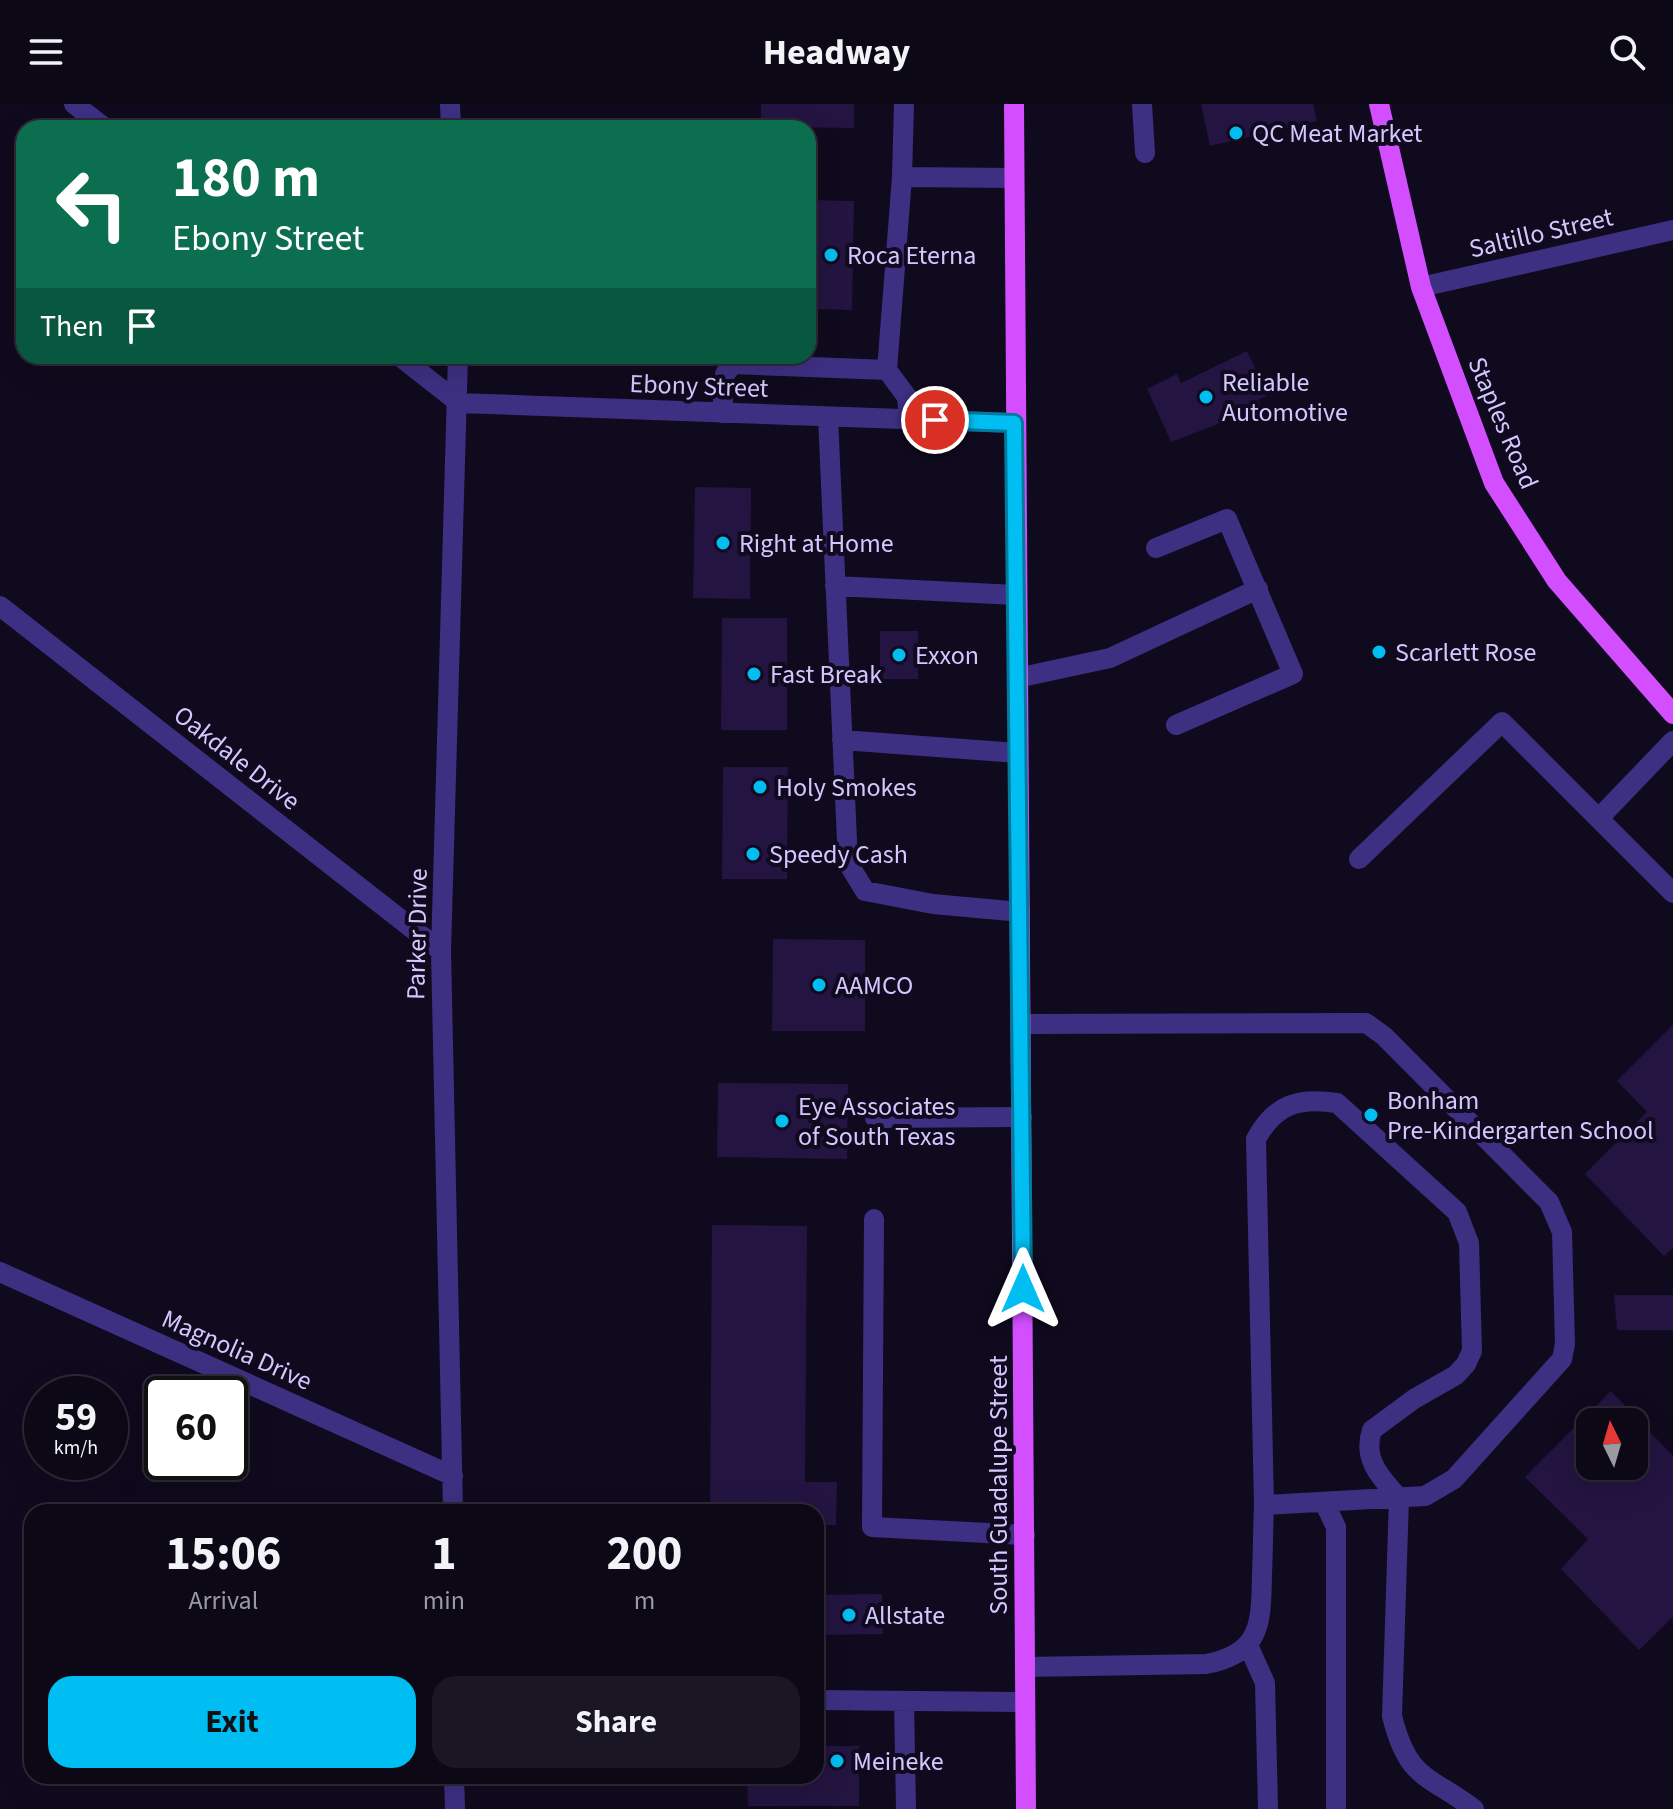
<!DOCTYPE html>
<html lang="en">
<head>
<meta charset="utf-8">
<style>
  body { margin:0; font-family:"Source Sans 3",sans-serif; background:#1a1623; color:#f1f3f6; height:100vh; display:flex; flex-direction:column; font-size:30px; white-space:nowrap }
  * { box-sizing:border-box; margin:0 }
  p { font-size:26px; color:#9a9aa1 }
  .icon { flex:none; width:44px; height:44px; fill:none; stroke:currentColor; stroke-width:2; stroke-linecap:round; stroke-linejoin:round }
  .map { position:relative; flex:1; overflow:hidden }
  .side { position:absolute; left:24px; top:1400px; width:800px; height:280px; display:flex; flex-direction:column; background:#0c0816; border-radius:24px; box-shadow:0 8px 32px #0002,0 0 0 2px #2c2935 }
  .side>* { flex:none }
  .top-card { position:absolute; left:16px; top:16px; width:800px; height:244px; border-radius:24px; box-shadow:0 8px 32px #0002,0 0 0 2px #2c2935; background:#0b6e4f; color:#fff; overflow:hidden }
  .needle { width:52px; rotate:355deg }
  .buttons { position:absolute; left:1576px; top:1304px; display:grid; gap:16px }
  .buttons a { display:grid; place-items:center; width:72px; height:72px; border-radius:16px; background:#0c0816; box-shadow:0 8px 32px #0002,0 0 0 2px #2c2935; font-size:40px }
  .speed { position:absolute; left:24px; top:1272px; display:flex; gap:16px; font-size:40px; font-weight:700; text-align:center }
  .speed>* { display:grid; place-content:center; width:104px; height:104px; border-radius:50%; background:#0c0816; box-shadow:0 8px 32px #0002,0 0 0 2px #2c2935; line-height:1 }
  .speed small { font-size:20px; font-weight:400 }
  .speed .limit { border:4px solid #111; border-radius:12px; background:#fff; color:#111 }
  .pin { position:absolute; display:grid; place-items:center; width:68px; height:68px; color:#fff; margin:-34px; border:4px solid #fff; border-radius:50%; box-shadow:0 2px 8px #0007 }
  .me { position:absolute; width:88px; margin:-44px; rotate:0deg; stroke-linejoin:round; filter:drop-shadow(0 0 6px #0008) }
  .turn { display:flex; align-items:center; gap:28px; height:168px; padding:0 24px; font-size:36px }
  .turn .icon { width:104px; height:104px; stroke-width:2.5 }
  .turn b { display:block; font-size:56px; line-height:68px }
  .then { display:flex; align-items:center; height:76px; padding:0 24px; background:#0003; gap:16px; font-size:30px }
  .eta { display:flex; justify-content:space-evenly; align-items:center; height:136px; text-align:center }
  .eta b { font-size:48px; font-weight:700; line-height:56px }
  .button { display:flex; gap:16px; margin-top:auto; padding:16px 24px }
  .button a { flex:1; height:92px; border-radius:24px; background:#00bdf2; color:#111; font-size:32px; font-weight:700; line-height:92px; text-align:center }
  .button a+a { background:#1a1623; color:#f1f3f6 }
  header { display:flex; justify-content:space-between; align-items:center; height:104px; padding:0 24px; background:#0c0816; font-size:36px; font-weight:700 }
  .map>svg:first-child { display:block }
  .building { fill:#231441; fill-rule:evenodd }
  .lines { fill:none; stroke-linecap:round; stroke-linejoin:round }
  .minor { stroke:#3d3082; stroke-width:20 }
  .major { stroke:#d24eff; stroke-width:20 }
  .route-casing { stroke:#007b9d; stroke-width:20 }
  .route { stroke:#00bdf2; stroke-width:14 }
  .poi-dot { fill:#00bdf2; stroke:#100a1e; stroke-width:3 }
  .labels { text-anchor:middle; dominant-baseline:central; stroke-width:8; stroke-linejoin:round; paint-order:stroke }
  .poi-label { font-size:26px; fill:#d4c7ff; stroke:#100a1e; text-anchor:start }
  .street-label { font-size:26px; fill:#d4c7ff; stroke:#100a1e }
</style>
</head>
<body>
<header><svg class="icon" aria-label="menu" viewBox="0 0 24 24"><path d="M4 6h16M4 12h16M4 18h16"/></svg>Headway<svg class="icon" aria-label="search" viewBox="0 0 24 24"><circle cx="10" cy="10" r="6"/><path d="M15 15l6 6"/></svg></header>
<div class="map">
<svg width="1673" height="1705" viewBox="0 0 1673 1705">
  <rect width="100%" height="100%" fill="#100a1e"/>
  <!-- building -->
  <path class="building" d="M 761,0 L 854,0 L 854,24 L 761,23 Z
    M 1201,0 L 1313,0 L 1317,17 L 1210,42 Z
    M 808,96 L 854,97 L 852,206 L 808,205 Z
    M 1247,247 L 1268,291 L 1258,296 L 1263,303 L 1171,338 L 1147,285 L 1177,270 L 1181,279 Z
    M 695,383 L 751,384 L 750,495 L 693,494 Z
    M 722,514 L 787,514 L 787,626 L 721,626 Z
    M 880,527 L 918,527 L 918,575 L 880,575 Z
    M 723,663 L 788,663 L 787,775 L 722,775 Z
    M 773,835 L 865,836 L 865,927 L 772,927 Z
    M 1673,921 L 1673,1144 L 1664,1152 L 1585,1070 L 1647,1008 L 1617,977 Z
    M 718,979 L 848,980 L 847,1055 L 717,1053 Z
    M 712,1121 L 807,1122 L 805,1378 L 837,1378 L 836,1421 L 816,1421 L 816,1408 L 710,1408 Z
    M 1614,1191 L 1673,1191 L 1673,1226 L 1617,1226 Z
    M 1611,1287 L 1673,1352 L 1673,1513 L 1639,1546 L 1561,1465 L 1588,1435 L 1525,1373 ZM 1590,1318 L 1634,1318 L 1634,1362 L 1590,1362 Z
    M 882,1490 L 883,1530 L 816,1531 L 816,1491 Z
    M 816,1642 L 859,1642 L 859,1702 L 748,1702 L 747,1672 L 816,1672 Z"/>
  <g class="lines">
    <!-- minor -->
    <path class="minor" d="M 74,0 L 105,24
      M 450,0 L 451,24
      M 904,0 L 902,73 L 887,266 L 907,293 L 909,315
      M 1142,0 L 1145,49
      M 902,73 L 1014,74
      M 1421,183 L 1673,126
      M 399,252 L 459,299 L 1014,319
      M 722,309 L 725,270 L 733,260 L 887,266
      M 828,313 L 848,759 L 865,787 L 933,800 L 1020,808
      M 1156,444 L 1227,415 L 1293,570 L 1176,621
      M 835,482 L 1016,491
      M 0,502 L 441,847
      M 1017,574 L 1110,554 L 1258,485
      M 842,636 L 1018,649
      M 1599,714 L 1673,637
      M 1359,755 L 1502,618 L 1673,789
      M 1022,920 L 1366,919 L 1384,932 L 1549,1098 L 1562,1128 L 1565,1240 L 1562,1255 L 1454,1375 L 1425,1392 L 1264,1401 C 1263,1424 1263,1447 1262,1471 C 1261,1518 1262,1550 1206,1560 L 1025,1563
      M 875,1014 L 1022,1013
      M 874,1115 L 872,1423 L 1025,1431
      M 0,1168 L 453,1372
      M 1324,1398 L 1336,1423 L 1336,1705
      M 1264,1401 L 1256,1035 C 1275,1000 1299,993 1337,999 L 1457,1108 L 1469,1139 L 1472,1247 L 1466,1260 L 1456,1271 L 1414,1295 L 1372,1326 C 1362,1355 1381,1374 1399,1394 L 1392,1612 C 1408,1676 1427,1670 1474,1705
      M 453,1408 L 441,847 L 458,252
      M 1248,1541 L 1265,1579 L 1268,1705
      M 816,1596 L 1025,1598
      M 904,1597 L 906,1705
      M 454,1672 L 455,1705"/>
    <!-- major -->
    <path class="major" d="M 1014,0 L 1026,1705
      M 1379,0 L 1421,183 L 1494,379 L 1557,477 L 1673,610"/>
  </g>
  <g class="lines">
    <!-- route casing -->
    <g class="route-casing">
      <path id="route" d="M 935,316 L 1014,319 L 1023,1185"/>
    </g>
    <!-- route -->
    <use href="#route" class="route"/>
  </g>
  <!-- markers -->
  <g class="poi-dot">
    <circle cx="1236" cy="29" r="8"/>
    <circle cx="831" cy="151" r="8"/>
    <circle cx="1206" cy="293" r="8"/>
    <circle cx="723" cy="439" r="8"/>
    <circle cx="1379" cy="548" r="8"/>
    <circle cx="899" cy="551" r="8"/>
    <circle cx="754" cy="570" r="8"/>
    <circle cx="760" cy="683" r="8"/>
    <circle cx="753" cy="750" r="8"/>
    <circle cx="819" cy="881" r="8"/>
    <circle cx="1371" cy="1011" r="8"/>
    <circle cx="782" cy="1017" r="8"/>
    <circle cx="849" cy="1511" r="8"/>
    <circle cx="837" cy="1657" r="8"/>
  </g>
  <g class="labels">
    <!-- poi labels -->
    <g class="poi-label">
      <text x="1252" y="29">QC Meat Market</text>
      <text x="847" y="151">Roca Eterna</text>
      <text x="1222" y="278">Reliable<tspan x="1222" dy="30">Automotive</tspan></text>
      <text x="739" y="439">Right at Home</text>
      <text x="1395" y="548">Scarlett Rose</text>
      <text x="915" y="551">Exxon</text>
      <text x="770" y="570">Fast Break</text>
      <text x="776" y="683">Holy Smokes</text>
      <text x="769" y="750">Speedy Cash</text>
      <text x="835" y="881">AAMCO</text>
      <text x="1387" y="996">Bonham<tspan x="1387" dy="30">Pre-Kindergarten School</tspan></text>
      <text x="798" y="1002">Eye Associates<tspan x="798" dy="30">of South Texas</tspan></text>
      <text x="865" y="1511">Allstate</text>
      <text x="853" y="1657">Meineke</text>
    </g>
    <!-- street labels -->
    <g class="street-label">
      <text transform="translate(1541 129) rotate(-13)">Saltillo Street</text>
      <text transform="translate(699 282) rotate(2)">Ebony Street</text>
      <text transform="translate(1503 319) rotate(67)">Staples Road</text>
      <text transform="translate(237 654) rotate(38)">Oakdale Drive</text>
      <text transform="translate(417 830) rotate(-89)">Parker Drive</text>
      <text transform="translate(237 1246) rotate(24)">Magnolia Drive</text>
      <text transform="translate(998 1381) rotate(-90)">South Guadalupe Street</text>
    </g>
  </g>
</svg>
<div class="buttons">
<a><svg class="needle" viewBox="-14 -14 28 28"><path d="M0-13l5 13h-10z" fill="#e53935"/><path d="M0 13l5-13h-10z" fill="#9a9aa1"/></svg></a>
</div>
<div class="speed"><div>59<small>km/h</small></div><div class="limit">60</div></div>
<div class="pin" style="left:935px;top:316px;background:#d93025"><svg class="icon" aria-label="arrive" viewBox="0 0 24 24"><path d="M6 21V4h12l-3 4 3 4H6"/></svg></div>
<svg class="me" style="left:1023px;top:1185px" viewBox="-20 -20 40 40"><path d="M0-17L14 15 0 8-14 15z" fill="#00bdf2" stroke="#fff" stroke-width="4"/></svg>
<div class="top-card">
<div class="turn"><svg class="icon" aria-label="left" viewBox="0 0 24 24"><path d="M17 20v-9H6M10 6l-5 5 5 5"/></svg><div><b>180 m</b>Ebony Street</div></div>
<div class="then">Then<svg class="icon" aria-label="arrive" viewBox="0 0 24 24"><path d="M6 21V4h12l-3 4 3 4H6"/></svg></div>
</div>
<section class="side">
<div class="eta">
<div><b>15:06</b><p>Arrival</p></div>
<div><b>1</b><p>min</p></div>
<div><b>200</b><p>m</p></div>
</div>
<div class="button"><a>Exit</a><a>Share</a></div>
</section>
</div>
</body>
</html>
